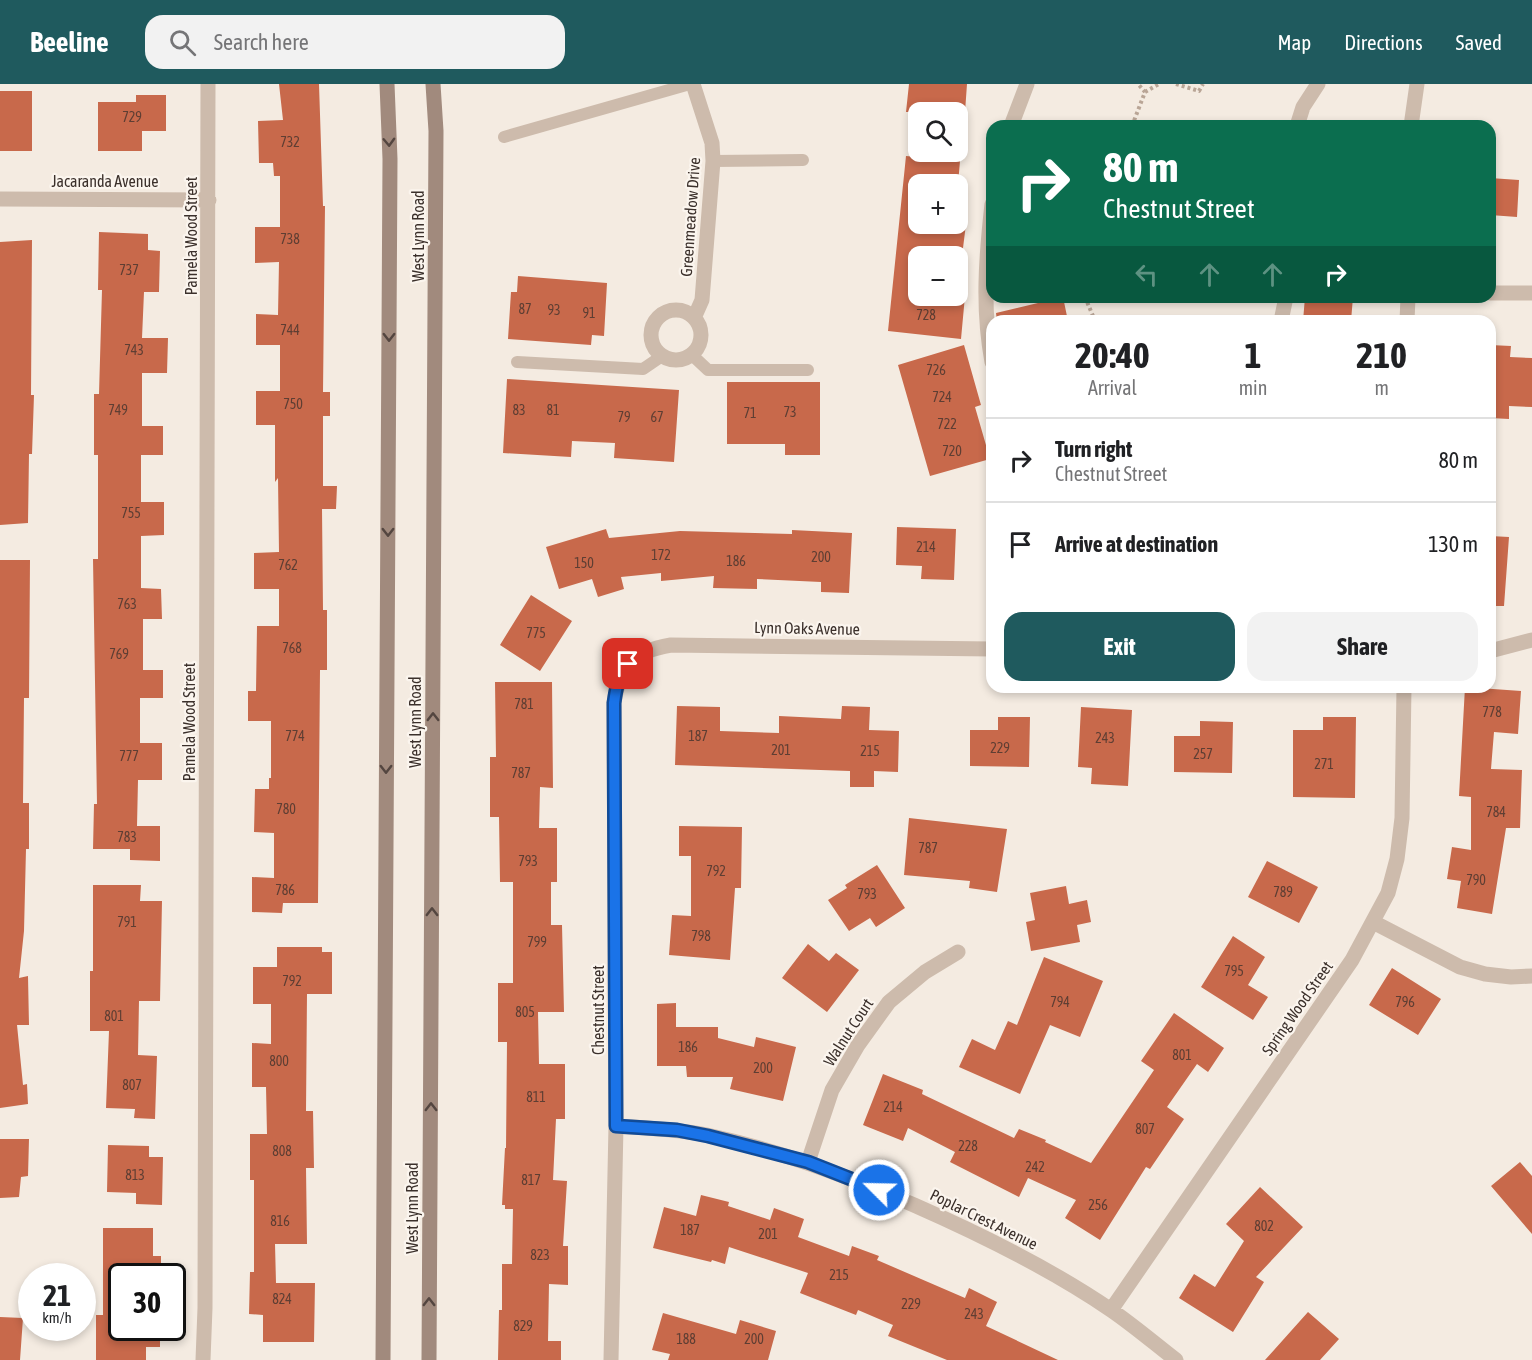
<!DOCTYPE html>
<html lang="en">
<head>
<meta charset="utf-8">
<style>
  body { margin:0; font-family:"Asap Condensed",sans-serif; background:#f2f2f2; color:#202124; height:100vh; display:flex; flex-direction:column; font-size:22px; white-space:nowrap }
  * { box-sizing:border-box; margin:0 }
  p { font-size:20px; color:#757577 }
  .icon { flex:none; width:33px; height:33px; fill:none; stroke:currentColor; stroke-width:2; stroke-linecap:round; stroke-linejoin:round }
  .map { position:relative; flex:1; overflow:hidden }
  .side { position:absolute; left:986px; top:231px; width:510px; height:378px; display:flex; flex-direction:column; background:#fff; border-radius:18px; box-shadow:0 3px 9px #0003 }
  .side>* { flex:none }
  .hud { position:absolute; left:986px; top:36px; width:510px; height:183px; border-radius:18px; box-shadow:0 3px 9px #0003; background:#0b6e4f; color:#fff; overflow:hidden }
  .controls { position:absolute; left:908px; top:18px; display:grid; gap:12px }
  .controls a { display:grid; place-items:center; width:60px; height:60px; border-radius:12px; background:#fff; box-shadow:0 3px 9px #0003; font-size:30px }
  .speed { position:absolute; left:18px; top:1179px; display:flex; gap:12px; font-size:30px; font-weight:700; text-align:center }
  .speed>* { display:grid; place-content:center; width:78px; height:78px; border-radius:50%; background:#fff; box-shadow:0 3px 9px #0003; line-height:1 }
  .speed small { font-size:15px; font-weight:400 }
  .speed .limit { border:3px solid #111; border-radius:9px; background:#fff; color:#111 }
  .pin { position:absolute; display:grid; place-items:center; width:51px; height:51px; color:#fff; margin:-26px; border-radius:12px; box-shadow:0 3px 9px #0006 }
  .me { position:absolute; width:66px; margin:-33px; rotate:293deg; stroke-linejoin:round; filter:drop-shadow(0 0 4px #0008) }
  .turn { display:flex; align-items:center; gap:21px; height:126px; padding:0 18px; font-size:27px }
  .turn .icon { width:78px; height:78px; stroke-width:2.5 }
  .turn b { display:block; font-size:42px; line-height:51px }
  .lanes { display:flex; align-items:center; height:57px; padding:0 18px; background:#0003; justify-content:center; gap:30px; direction:ltr }
  .lanes .off { opacity:.35 }
  .eta { display:flex; justify-content:space-evenly; align-items:center; height:102px; text-align:center }
  .eta b { font-size:36px; font-weight:700; line-height:42px }
  .primary-button { display:flex; gap:12px; margin-top:auto; padding:12px 18px }
  .primary-button a { flex:1; height:69px; border-radius:18px; background:#1f5a5e; color:#fff; font-size:24px; font-weight:700; line-height:69px; text-align:center }
  .primary-button a+a { background:#f2f2f2; color:#202124 }
  ul { padding:0; list-style:none }
  li { display:flex; align-items:center; gap:18px; height:84px; padding:0 18px; border-top:2px solid #e0e0e0 }
  li div { flex:1 }
  li b { display:block; font-size:22px }
  li em { font-style:normal }
  header { display:flex; align-items:center; gap:36px; box-sizing:border-box; height:84px; padding:0 30px; background:#1f5a5e; color:#fff }
  header strong { font-size:28px }
  nav { display:flex; gap:33px; margin-inline-start:auto; font-size:21px }
  .search { width:420px; height:54px; background:#f2f2f2; display:flex; align-items:center; gap:15px; box-sizing:border-box; padding:0 21px; border-radius:18px; color:#757577; font-size:22px }
  .map>svg:first-child { display:block }
  .building { fill:#c8694b }
  .lines { fill:none; stroke-linecap:round; stroke-linejoin:round }
  .path { stroke:#b9a596; stroke-width:4; stroke-dasharray:3 3; stroke-linecap:butt }
  .service { stroke:#cdbbac; stroke-width:12 }
  .minor { stroke:#cdbbac; stroke-width:15 }
  .secondary { stroke:#a18a7d; stroke-width:15 }
  .oneway { stroke:#544640 }
  .route-casing { stroke:#114b97; stroke-width:15 }
  .route { stroke:#1a73e8; stroke-width:10 }
  .labels { text-anchor:middle; dominant-baseline:central; stroke-width:4.5; stroke-linejoin:round; paint-order:stroke }
  .number-label { font-size:14px; fill:#5e3e33 }
  .street-label { font-size:16px; fill:#3b302b; stroke:#fbf5ee }
</style>
</head>
<body>
<header>
<strong>Beeline</strong>
<div class="search"><svg class="icon" aria-label="search" viewBox="0 0 24 24"><circle cx="10" cy="10" r="6"/><path d="M15 15l6 6"/></svg>Search here</div>
<nav><a>Map</a><a>Directions</a><a>Saved</a></nav>
</header>
<div class="map">
<svg width="1532" height="1276" viewBox="0 0 1532 1276">
  <rect width="100%" height="100%" fill="#f4ebe1"/>
  <!-- building -->
  <path class="building" d="M 279,0 L 319,0 L 323,122 L 325,122 L 323,308 L 330,308 L 330,332 L 323,332 L 323,402 L 337,402 L 336,425 L 322,425 L 323,526 L 327,526 L 327,586 L 320,586 L 318,819 L 283,819 L 282,829 L 252,828 L 252,793 L 274,794 L 274,749 L 254,748 L 255,705 L 269,705 L 269,694 L 271,694 L 271,637 L 248,637 L 248,607 L 256,607 L 257,542 L 279,542 L 279,505 L 254,505 L 254,469 L 279,468 L 278,394 L 275,398 L 275,341 L 256,341 L 256,307 L 280,307 L 280,261 L 256,261 L 256,230 L 278,231 L 279,178 L 255,179 L 255,143 L 280,143 L 280,92 L 274,92 L 273,79 L 259,79 L 258,37 L 283,36 Z
    M 909,0 L 967,0 L 965,28 L 906,28 Z
    M 0,7 L 32,7 L 32,67 L 0,67 Z
    M 136,11 L 166,11 L 166,47 L 142,47 L 142,67 L 98,67 L 98,18 L 136,18 Z
    M 906,72 L 960,77 L 958,100 L 918,100 L 918,140 L 966,140 L 962,172 L 918,172 L 918,212 L 965,212 L 961,255 L 888,247 Z
    M 1490,94 L 1519,96 L 1517,133 L 1490,131 Z
    M 99,148 L 148,150 L 148,166 L 160,167 L 159,208 L 144,208 L 142,254 L 168,254 L 167,289 L 142,289 L 142,342 L 163,342 L 163,371 L 141,371 L 141,418 L 164,418 L 164,451 L 141,452 L 141,504 L 161,505 L 162,535 L 143,535 L 143,586 L 163,586 L 163,614 L 140,614 L 140,659 L 162,659 L 162,696 L 138,696 L 137,742 L 160,742 L 160,777 L 130,776 L 130,765 L 93,765 L 94,720 L 97,720 L 93,475 L 98,475 L 98,371 L 94,371 L 94,310 L 99,310 L 102,206 L 98,206 Z
    M 32,156 L 31,311 L 34,311 L 32,370 L 29,370 L 28,439 L 0,441 L 0,158 Z
    M 518,192 L 607,199 L 604,252 L 592,251 L 591,261 L 508,255 L 511,208 L 517,208 Z
    M 1063,213 L 1068,237 L 997,237 L 996,229 Z
    M 1305,213 L 1353,213 L 1351,237 L 1303,237 Z
    M 964,261 L 981,321 L 975,323 L 990,375 L 930,392 L 898,281 Z
    M 1490,261 L 1511,262 L 1510,273 L 1532,274 L 1532,323 L 1509,322 L 1509,335 L 1490,334 Z
    M 507,295 L 679,306 L 674,378 L 614,374 L 615,359 L 572,357 L 571,373 L 503,369 Z
    M 727,298 L 820,298 L 820,371 L 785,371 L 785,360 L 727,360 Z
    M 897,443 L 956,445 L 954,496 L 921,495 L 922,482 L 896,481 Z
    M 606,445 L 609,454 L 680,447 L 792,450 L 792,446 L 852,449 L 849,509 L 821,508 L 821,498 L 757,495 L 757,505 L 713,504 L 714,492 L 661,497 L 661,489 L 621,493 L 624,505 L 598,513 L 592,495 L 559,505 L 546,463 Z
    M 1490,452 L 1509,453 L 1504,522 L 1490,522 Z
    M 0,476 L 30,476 L 29,614 L 24,614 L 23,719 L 29,719 L 29,765 L 26,765 L 24,847 L 19,894 L 28,892 L 29,941 L 17,941 L 23,1001 L 27,1000 L 28,1020 L 0,1024 Z
    M 531,511 L 572,537 L 540,587 L 500,561 Z
    M 495,598 L 552,598 L 553,704 L 540,703 L 539,744 L 557,744 L 557,798 L 551,798 L 551,841 L 562,841 L 564,928 L 538,928 L 539,980 L 565,980 L 565,1035 L 556,1035 L 553,1096 L 567,1097 L 563,1162 L 568,1162 L 568,1201 L 549,1200 L 548,1257 L 561,1257 L 561,1276 L 498,1276 L 499,1226 L 502,1226 L 502,1180 L 512,1180 L 513,1125 L 505,1125 L 505,1121 L 502,1121 L 505,1064 L 506,1064 L 507,958 L 498,958 L 498,899 L 513,899 L 513,798 L 500,798 L 499,733 L 490,733 L 490,673 L 496,673 Z
    M 1465,603 L 1521,607 L 1518,650 L 1494,648 L 1491,685 L 1522,686 L 1520,744 L 1506,744 L 1492,830 L 1457,824 L 1461,797 L 1447,795 L 1452,763 L 1471,766 L 1471,713 L 1459,712 Z
    M 677,622 L 720,623 L 720,647 L 779,649 L 779,632 L 841,635 L 842,622 L 870,623 L 869,646 L 899,647 L 898,688 L 874,687 L 874,703 L 850,703 L 850,687 L 675,681 Z
    M 1081,623 L 1132,626 L 1128,702 L 1091,700 L 1092,684 L 1078,683 Z
    M 998,633 L 1030,633 L 1029,683 L 970,682 L 970,646 L 998,646 Z
    M 1323,633 L 1356,633 L 1355,714 L 1293,713 L 1293,646 L 1323,646 Z
    M 1200,637 L 1233,638 L 1232,689 L 1174,688 L 1174,652 L 1200,652 Z
    M 909,734 L 1007,745 L 997,808 L 969,804 L 970,797 L 904,791 Z
    M 679,742 L 742,743 L 741,804 L 735,804 L 730,876 L 669,871 L 672,831 L 691,832 L 691,772 L 679,772 Z
    M 1267,777 L 1318,803 L 1299,839 L 1248,813 Z
    M 877,781 L 905,824 L 876,843 L 870,834 L 849,847 L 828,816 L 847,804 L 845,801 Z
    M 93,801 L 141,801 L 140,817 L 162,817 L 160,917 L 139,917 L 138,971 L 157,972 L 155,1035 L 134,1034 L 135,1025 L 106,1024 L 109,947 L 90,947 L 90,887 L 93,887 Z
    M 1066,802 L 1069,820 L 1087,816 L 1091,838 L 1077,841 L 1080,858 L 1031,867 L 1026,838 L 1035,836 L 1030,809 Z
    M 1233,852 L 1265,873 L 1248,901 L 1268,913 L 1253,936 L 1201,903 Z
    M 808,860 L 829,877 L 836,869 L 859,886 L 827,928 L 782,894 Z
    M 277,863 L 322,863 L 322,868 L 332,868 L 332,910 L 307,910 L 306,1027 L 313,1027 L 314,1084 L 306,1084 L 307,1160 L 275,1160 L 276,1199 L 315,1199 L 314,1258 L 263,1258 L 263,1231 L 249,1230 L 250,1188 L 254,1188 L 254,1096 L 250,1096 L 250,1050 L 267,1050 L 266,1003 L 252,1003 L 252,959 L 271,960 L 271,920 L 253,920 L 253,883 L 277,883 Z
    M 1044,873 L 1103,897 L 1080,953 L 1050,941 L 1020,1010 L 959,983 L 972,955 L 995,966 L 1008,937 L 1017,941 Z
    M 1392,884 L 1441,915 L 1418,951 L 1369,921 Z
    M 676,919 L 676,943 L 718,943 L 718,954 L 754,963 L 756,953 L 796,963 L 783,1017 L 730,1005 L 733,993 L 687,993 L 686,982 L 657,982 L 657,920 Z
    M 1174,929 L 1224,964 L 1208,988 L 1197,980 L 1167,1023 L 1184,1035 L 1150,1085 L 1146,1083 L 1100,1156 L 1065,1134 L 1076,1116 L 1028,1094 L 1019,1113 L 950,1078 L 955,1068 L 908,1044 L 903,1057 L 863,1041 L 883,990 L 923,1006 L 922,1010 L 1014,1054 L 1019,1045 L 1046,1056 L 1045,1058 L 1091,1079 L 1154,986 L 1141,977 Z
    M 0,1055 L 29,1055 L 28,1092 L 21,1093 L 19,1113 L 0,1114 Z
    M 108,1061 L 149,1062 L 149,1073 L 163,1073 L 162,1121 L 136,1120 L 136,1109 L 107,1108 Z
    M 1520,1078 L 1532,1092 L 1532,1150 L 1491,1102 Z
    M 1260,1103 L 1303,1143 L 1256,1193 L 1264,1198 L 1233,1248 L 1179,1214 L 1194,1190 L 1215,1203 L 1244,1157 L 1226,1140 Z
    M 701,1111 L 729,1118 L 728,1122 L 770,1136 L 774,1124 L 804,1135 L 798,1153 L 849,1172 L 852,1162 L 879,1172 L 877,1176 L 965,1214 L 969,1204 L 997,1218 L 986,1242 L 1058,1276 L 947,1276 L 888,1252 L 893,1241 L 858,1226 L 856,1231 L 800,1209 L 808,1189 L 729,1163 L 725,1180 L 712,1176 L 711,1178 L 653,1164 L 664,1123 L 696,1132 Z
    M 103,1144 L 153,1144 L 153,1172 L 161,1172 L 161,1192 L 122,1192 L 122,1244 L 160,1244 L 160,1263 L 146,1263 L 146,1276 L 96,1276 L 96,1231 L 103,1231 Z
    M 1308,1228 L 1339,1255 L 1320,1276 L 1265,1276 Z
    M 663,1229 L 736,1250 L 740,1236 L 776,1247 L 768,1276 L 668,1276 L 670,1270 L 652,1266 Z
    M 0,1233 L 23,1234 L 20,1276 L 0,1276 Z"/>
  <g class="lines">
    <!-- path -->
    <path class="path" d="M 1176,0 L 1199,7 L 1203,0
      M 1145,8 L 1159,0
      M 1132,42 L 1145,8 L 1138,0
      M 1085,213 L 1095,237"/>
    <!-- service -->
    <path class="service" d="M 504,53 L 690,0
      M 713,77 L 803,76
      M 692,271 L 708,286 L 808,286
      M 517,278 L 643,285 L 662,272"/>
    <!-- minor -->
    <path class="minor" d="M 693,0 L 712,59 L 713,77 L 702,216 L 694,234
      M 1011,42 L 1027,0
      M 1297,42 L 1303,23 L 1318,0
      M 1411,42 L 1417,0
      M 0,115 L 209,116
      M 992,120 C 986,173 982,225 992,278
      M 1490,209 L 1532,209
      M651 251a25 25 0 1 1 50 0a25 25 0 1 1-50 0Z
      M 1281,237 L 1286,213
      M 1407,237 L 1408,213
      M 1490,567 L 1532,556
      M 1373,838 L 1460,883 L 1485,890 L 1511,893 L 1532,892
      M 616,1042 C 646,1044 677,1045 707,1051 C 779,1066 846,1092 914,1121 C 980,1150 1051,1185 1111,1226 C 1133,1241 1154,1259 1176,1276
      M 808,1078 L 832,1006 L 858,961 L 889,918 L 925,888 L 958,868
      M 1111,1226 L 1352,876 L 1388,809 L 1397,775 L 1402,734 L 1404,603
      M 203,1276 L 205,1224 L 208,0
      M 611,1276 L 616,1042 L 614,619 C 620,580 632,568 671,561 L 992,565"/>
    <!-- secondary -->
    <path class="secondary" d="M 383,1276 L 390,75 L 387,0
      M 429,1276 L 436,47 L 433,0"/>
  </g>
  <!-- one-way arrows -->
  <defs><path id="oneway-chevron" d="M-2-3.5L2.5 0L-2 3.5" fill="none" stroke-width="1.6" stroke-linecap="round" stroke-linejoin="round" transform="scale(1.5)"/></defs>
  <g class="oneway">
    <use href="#oneway-chevron" transform="translate(389 58) rotate(88)"/>
    <use href="#oneway-chevron" transform="translate(389 253) rotate(90)"/>
    <use href="#oneway-chevron" transform="translate(388 448) rotate(90)"/>
    <use href="#oneway-chevron" transform="translate(433 633) rotate(-90)"/>
    <use href="#oneway-chevron" transform="translate(386 685) rotate(90)"/>
    <use href="#oneway-chevron" transform="translate(432 828) rotate(-90)"/>
    <use href="#oneway-chevron" transform="translate(431 1023) rotate(-90)"/>
    <use href="#oneway-chevron" transform="translate(429 1218) rotate(-90)"/>
  </g>
  <g class="lines">
    <!-- route casing -->
    <g class="route-casing">
      <path id="route" d="M 628,580 C 618,592 616,604 614,619 L 616,1042 L 677,1046 L 708,1052 L 808,1078 L 879,1106"/>
    </g>
    <!-- route -->
    <use href="#route" class="route"/>
  </g>
  <g class="labels">
    <!-- number labels -->
    <g class="number-label">
      <text x="132" y="33">729</text>
      <text x="290" y="58">732</text>
      <text x="290" y="155">738</text>
      <text x="129" y="186">737</text>
      <text x="525" y="225">87</text>
      <text x="554" y="226">93</text>
      <text x="589" y="229">91</text>
      <text x="926" y="231">728</text>
      <text x="290" y="246">744</text>
      <text x="134" y="266">743</text>
      <text x="936" y="286">726</text>
      <text x="942" y="313">724</text>
      <text x="293" y="320">750</text>
      <text x="118" y="326">749</text>
      <text x="519" y="326">83</text>
      <text x="553" y="326">81</text>
      <text x="790" y="328">73</text>
      <text x="750" y="329">71</text>
      <text x="624" y="333">79</text>
      <text x="657" y="333">67</text>
      <text x="947" y="340">722</text>
      <text x="952" y="367">720</text>
      <text x="131" y="429">755</text>
      <text x="926" y="463">214</text>
      <text x="661" y="471">172</text>
      <text x="821" y="473">200</text>
      <text x="736" y="477">186</text>
      <text x="584" y="479">150</text>
      <text x="288" y="481">762</text>
      <text x="127" y="520">763</text>
      <text x="536" y="549">775</text>
      <text x="292" y="564">768</text>
      <text x="119" y="570">769</text>
      <text x="524" y="620">781</text>
      <text x="1492" y="628">778</text>
      <text x="295" y="652">774</text>
      <text x="698" y="652">187</text>
      <text x="1105" y="654">243</text>
      <text x="1000" y="664">229</text>
      <text x="781" y="666">201</text>
      <text x="870" y="667">215</text>
      <text x="1203" y="670">257</text>
      <text x="129" y="672">777</text>
      <text x="1324" y="680">271</text>
      <text x="521" y="689">787</text>
      <text x="286" y="725">780</text>
      <text x="1496" y="728">784</text>
      <text x="127" y="753">783</text>
      <text x="928" y="764">787</text>
      <text x="528" y="777">793</text>
      <text x="716" y="787">792</text>
      <text x="1476" y="796">790</text>
      <text x="285" y="806">786</text>
      <text x="1283" y="808">789</text>
      <text x="867" y="810">793</text>
      <text x="127" y="838">791</text>
      <text x="701" y="852">798</text>
      <text x="537" y="858">799</text>
      <text x="1234" y="887">795</text>
      <text x="292" y="897">792</text>
      <text x="1060" y="918">794</text>
      <text x="1405" y="918">796</text>
      <text x="525" y="928">805</text>
      <text x="114" y="932">801</text>
      <text x="688" y="963">186</text>
      <text x="1182" y="971">801</text>
      <text x="279" y="977">800</text>
      <text x="763" y="984">200</text>
      <text x="132" y="1001">807</text>
      <text x="536" y="1013">811</text>
      <text x="893" y="1023">214</text>
      <text x="1145" y="1045">807</text>
      <text x="968" y="1062">228</text>
      <text x="282" y="1067">808</text>
      <text x="1035" y="1083">242</text>
      <text x="135" y="1091">813</text>
      <text x="531" y="1096">817</text>
      <text x="1098" y="1121">256</text>
      <text x="280" y="1137">816</text>
      <text x="1264" y="1142">802</text>
      <text x="690" y="1146">187</text>
      <text x="768" y="1150">201</text>
      <text x="540" y="1171">823</text>
      <text x="839" y="1191">215</text>
      <text x="282" y="1215">824</text>
      <text x="911" y="1220">229</text>
      <text x="974" y="1230">243</text>
      <text x="523" y="1242">829</text>
      <text x="686" y="1255">188</text>
      <text x="754" y="1255">200</text>
    </g>
    <!-- street labels -->
    <g class="street-label">
      <text x="105" y="97">Jacaranda Avenue</text>
      <text transform="translate(690 133) rotate(-86)">Greenmeadow Drive</text>
      <text transform="translate(191 152) rotate(-90)">Pamela Wood Street</text>
      <text transform="translate(418 152) rotate(-90)">West Lynn Road</text>
      <text transform="translate(807 544) rotate(1)">Lynn Oaks Avenue</text>
      <text transform="translate(189 638) rotate(-90)">Pamela Wood Street</text>
      <text transform="translate(415 638) rotate(-90)">West Lynn Road</text>
      <text transform="translate(1297 924) rotate(-55)">Spring Wood Street</text>
      <text transform="translate(598 926) rotate(-90)">Chestnut Street</text>
      <text transform="translate(848 948) rotate(-57)">Walnut Court</text>
      <text transform="translate(412 1124) rotate(-90)">West Lynn Road</text>
      <text transform="translate(984 1135) rotate(26)">Poplar Crest Avenue</text>
    </g>
  </g>
</svg>
<div class="controls">
<a><svg class="icon" aria-label="search" viewBox="0 0 24 24"><circle cx="10" cy="10" r="6"/><path d="M15 15l6 6"/></svg></a>
<a>+</a>
<a>−</a>
</div>
<div class="speed"><div>21<small>km/h</small></div><div class="limit">30</div></div>
<div class="pin" style="left:628px;top:580px;background:#d93025"><svg class="icon" aria-label="arrive" viewBox="0 0 24 24"><path d="M6 21V4h12l-3 4 3 4H6"/></svg></div>
<svg class="me" style="left:879px;top:1106px" viewBox="-20 -20 40 40"><circle r="17" fill="#1a73e8" stroke="#fff" stroke-width="3"/><path d="M0-11L8 9 0 5-8 9z" fill="#fff"/></svg>
<div class="hud">
<div class="turn"><svg class="icon" aria-label="right" viewBox="0 0 24 24"><path d="M7 20v-9h11M14 6l5 5-5 5"/></svg><div><b>80 m</b>Chestnut Street</div></div>
<div class="lanes"><svg class="icon off" aria-label="left" viewBox="0 0 24 24"><path d="M17 20v-9H6M10 6l-5 5 5 5"/></svg><svg class="icon off" aria-label="ahead" viewBox="0 0 24 24"><path d="M12 20V5M6 11l6-6 6 6"/></svg><svg class="icon off" aria-label="ahead" viewBox="0 0 24 24"><path d="M12 20V5M6 11l6-6 6 6"/></svg><svg class="icon" aria-label="right" viewBox="0 0 24 24"><path d="M7 20v-9h11M14 6l5 5-5 5"/></svg></div>
</div>
<section class="side">
<div class="eta">
<div><b>20:40</b><p>Arrival</p></div>
<div><b>1</b><p>min</p></div>
<div><b>210</b><p>m</p></div>
</div>
<ul>
<li><svg class="icon" aria-label="right" viewBox="0 0 24 24"><path d="M7 20v-9h11M14 6l5 5-5 5"/></svg><div><b>Turn right</b><p>Chestnut Street</p></div><em>80 m</em></li>
<li><svg class="icon" aria-label="arrive" viewBox="0 0 24 24"><path d="M6 21V4h12l-3 4 3 4H6"/></svg><div><b>Arrive at destination</b></div><em>130 m</em></li>
</ul>
<div class="primary-button"><a>Exit</a><a>Share</a></div>
</section>
</div>
</body>
</html>
